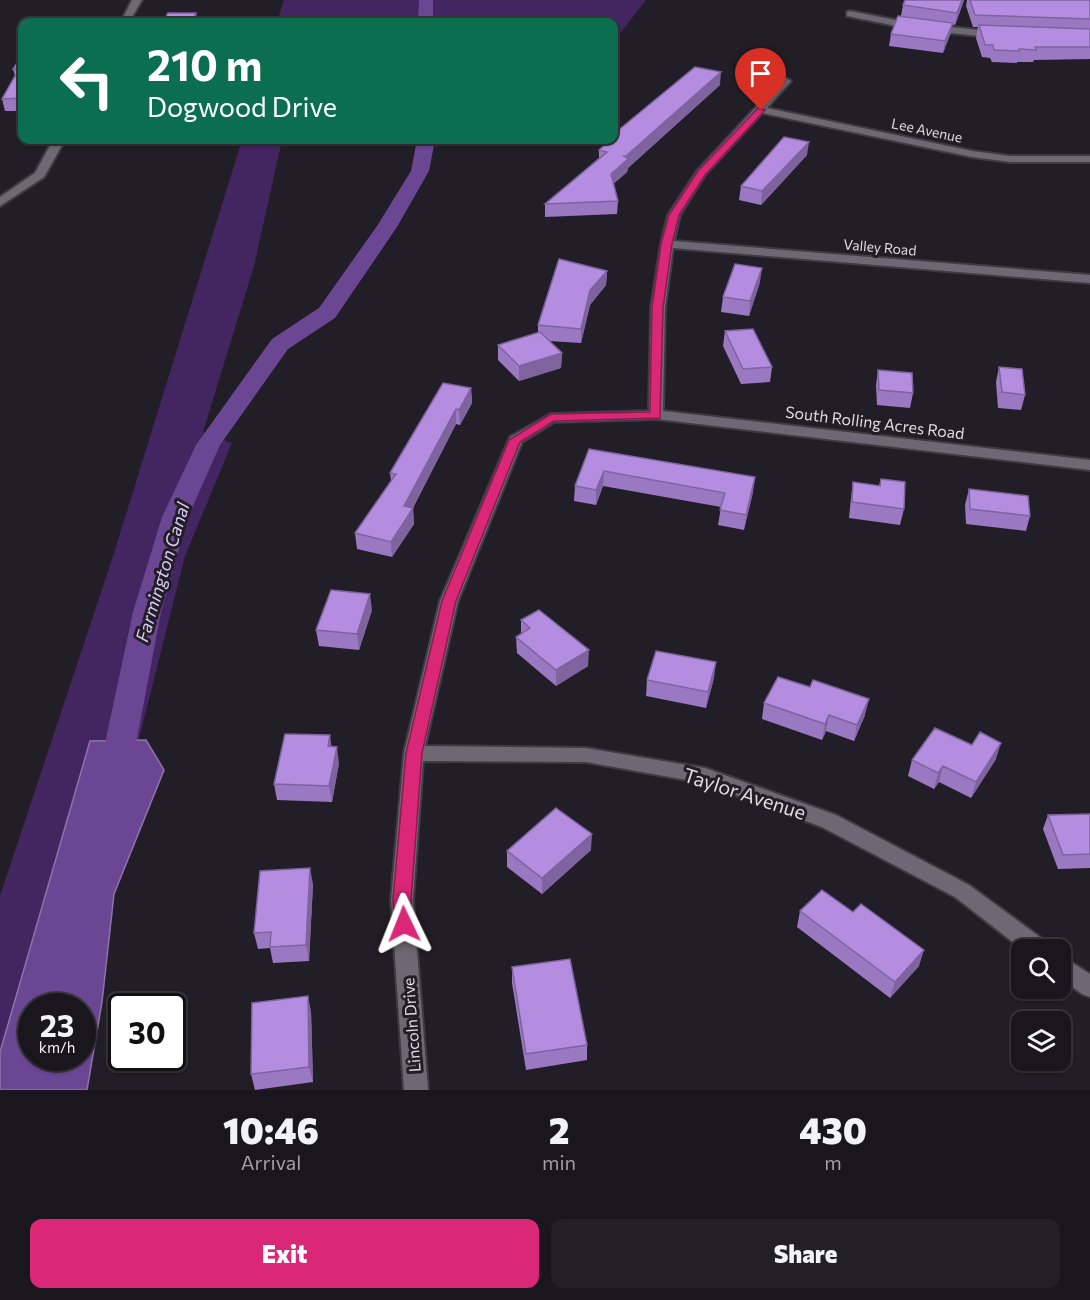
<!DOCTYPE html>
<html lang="en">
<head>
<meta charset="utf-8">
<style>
  body { margin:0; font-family:Commissioner,sans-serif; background:#231f26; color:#f1f3f6; height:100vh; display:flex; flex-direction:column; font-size:22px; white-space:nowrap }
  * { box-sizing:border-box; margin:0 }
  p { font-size:20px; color:#9f9fa4 }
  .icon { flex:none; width:33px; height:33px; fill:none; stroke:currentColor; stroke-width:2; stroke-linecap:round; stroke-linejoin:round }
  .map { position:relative; height:1090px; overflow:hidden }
  .drawer { display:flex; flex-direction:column; background:#1a161d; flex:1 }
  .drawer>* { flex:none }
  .banner { position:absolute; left:18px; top:18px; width:600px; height:126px; border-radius:12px; box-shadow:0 2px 4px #0004,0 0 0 2px #38353b; background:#0b6e4f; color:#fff; overflow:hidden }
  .tools { position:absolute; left:1011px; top:939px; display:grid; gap:12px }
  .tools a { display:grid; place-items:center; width:60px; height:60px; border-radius:12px; background:#1a161d; box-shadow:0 2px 4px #0004,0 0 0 2px #38353b; font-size:30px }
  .speed { position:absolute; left:18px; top:993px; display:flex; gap:12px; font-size:30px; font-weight:700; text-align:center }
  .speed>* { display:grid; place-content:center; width:78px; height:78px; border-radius:50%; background:#1a161d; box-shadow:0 2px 4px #0004,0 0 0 2px #38353b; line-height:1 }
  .speed small { font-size:15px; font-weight:400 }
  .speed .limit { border:3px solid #111; border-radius:9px; background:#fff; color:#111 }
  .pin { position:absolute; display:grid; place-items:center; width:51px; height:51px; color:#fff; margin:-62px -26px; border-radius:50% 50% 50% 0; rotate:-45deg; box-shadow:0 0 6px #0007 }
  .pin .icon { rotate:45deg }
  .me { position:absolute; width:66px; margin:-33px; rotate:358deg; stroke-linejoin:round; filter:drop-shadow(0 0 4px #0008) }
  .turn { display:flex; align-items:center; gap:21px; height:126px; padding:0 30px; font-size:27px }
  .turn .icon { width:78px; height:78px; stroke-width:2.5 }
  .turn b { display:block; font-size:42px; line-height:51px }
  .eta { display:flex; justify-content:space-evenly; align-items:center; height:102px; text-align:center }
  .eta b { font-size:36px; font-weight:800; line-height:42px }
  .action { display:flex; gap:12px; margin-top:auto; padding:12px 30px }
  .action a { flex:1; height:69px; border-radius:12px; background:#db2777; color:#fff; font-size:24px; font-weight:800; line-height:69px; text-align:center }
  .action a+a { background:#231f26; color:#f1f3f6 }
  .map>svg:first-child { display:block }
  .green { fill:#432561 }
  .water { fill:#6b4693; stroke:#8e73ab; stroke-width:1.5; fill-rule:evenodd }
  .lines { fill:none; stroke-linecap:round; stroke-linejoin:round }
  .canal { fill:#6b4693; fill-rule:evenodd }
  .minor-casing { stroke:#3e3b42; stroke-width:4 }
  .minor { fill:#6d6974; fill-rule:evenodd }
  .wall { fill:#9b79c2 }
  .shaded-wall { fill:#7e639e }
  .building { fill:#b48de1; stroke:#7e639e; stroke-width:1.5 }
  .route { fill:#db2777; stroke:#8e194d; stroke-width:1.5 }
  .labels { text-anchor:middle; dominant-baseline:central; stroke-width:6; stroke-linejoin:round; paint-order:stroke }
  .far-street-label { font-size:14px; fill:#dfdce2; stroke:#221e27 }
  .street-label { font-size:16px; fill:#dfdce2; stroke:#221e27 }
  .water-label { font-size:18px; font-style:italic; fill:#ddcbf6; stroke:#221e27 }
  .near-street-label { font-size:20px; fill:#dfdce2; stroke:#221e27 }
</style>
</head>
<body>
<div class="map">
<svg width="1090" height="1090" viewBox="0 0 1090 1090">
  <rect width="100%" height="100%" fill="#221e27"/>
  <!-- green -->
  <path class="green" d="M 284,0 L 646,0 L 615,40 L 614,40 L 614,22 L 277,22 Z
    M 242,140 L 282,140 L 254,266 L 203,432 L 232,443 L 185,556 L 72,1006 L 32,1006 L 32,1058 L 0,1090 L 0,896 L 114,553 Z"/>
  <!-- water -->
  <path class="water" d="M 146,740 L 164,770 L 114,894 L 102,1002 L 87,1090 L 0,1090 L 0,1052 L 90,741 ZM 32,1006 L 82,1006 L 82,1058 L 32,1058 Z"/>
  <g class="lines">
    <!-- canal -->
    <path class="canal" d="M 419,0 L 433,0 L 433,22 L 418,22 Z
      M 417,140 L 435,140 L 429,171 L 397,227 L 335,318 L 288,349 L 220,445 L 188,517 L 161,612 L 130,776 L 125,785 L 114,789 L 103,785 L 98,776 L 133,612 L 162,517 L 196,445 L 272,339 L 319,308 L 377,226 L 411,171 Z"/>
    <!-- minor casing -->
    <g class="minor-casing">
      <path id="minor" d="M 132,0 L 142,0 L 129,22 L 121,22 Z
        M 850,11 L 911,23 L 999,32 L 1004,35 L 999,38 L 911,29 L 847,16 L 847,12 Z
        M 786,78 L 791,81 L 767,108 L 972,151 L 1010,156 L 1090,156 L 1090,162 L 1010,162 L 972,157 L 762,113 L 705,175 L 680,215 L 674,241 L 1090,275 L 1090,283 L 673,248 L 665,308 L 663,411 L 1090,460 L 1090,470 L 656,419 L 554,422 L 522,442 L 458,601 L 425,746 L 586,748 L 705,768 L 836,815 L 969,885 L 1048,943 L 1051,950 L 1023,950 L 955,897 L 822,827 L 703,783 L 586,762 L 423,761 L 413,900 L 428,1090 L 404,1090 L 391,900 L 404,753 L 440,601 L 510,437 L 551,414 L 649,411 L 651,308 L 661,244 L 668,215 L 697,171 L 782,79 Z
        M 53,140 L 65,140 L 44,177 L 0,206 L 0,197 L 35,173 Z
        M 1060,955 L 1090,974 L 1090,997 L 1082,994 L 1060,978 Z"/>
    </g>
    <!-- minor -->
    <use href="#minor" class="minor"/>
  </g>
  <!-- wall -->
  <path class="wall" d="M 905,0 L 964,0 L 962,6 L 955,25 L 952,24 L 950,35 L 943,53 L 889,46 L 891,34 L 901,16 L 903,5 Z
    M 967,0 L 1090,0 L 1090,59 L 1034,60 L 1033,62 L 1017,62 L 1017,63 L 992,62 L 990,58 L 982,57 L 976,38 L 978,27 L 973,27 L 966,6 Z
    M 22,55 L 22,111 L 5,111 L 2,99 L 15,76 L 13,69 Z
    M 720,85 L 628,168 L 627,172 L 613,184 L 618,201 L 617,214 L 545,217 L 545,204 L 599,158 L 599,150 Z
    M 807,155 L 761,205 L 739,200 L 741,186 Z
    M 607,271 L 606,285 L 590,305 L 581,343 L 549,341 L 562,353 L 561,368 L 519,381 L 498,360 L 498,345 L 538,333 L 538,325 Z
    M 760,282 L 749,316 L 721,312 L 723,297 Z
    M 725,331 L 772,367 L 770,382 L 741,384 L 723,346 Z
    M 999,367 L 1025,395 L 1021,410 L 998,408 L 996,382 Z
    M 878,370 L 913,393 L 910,408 L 877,405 L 876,385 Z
    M 471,388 L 472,403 L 460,425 L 456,424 L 413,508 L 414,524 L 392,557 L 357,549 L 355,533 L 391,481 L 390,473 Z
    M 589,449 L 753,492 L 744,530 L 718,525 L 721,507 L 603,486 L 596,505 L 574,501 L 575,486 Z
    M 881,479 L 904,509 L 900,525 L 849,518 L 851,498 L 853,482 L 879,486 Z
    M 969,489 L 1030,516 L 1026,531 L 966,524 L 965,505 Z
    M 372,610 L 359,650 L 319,646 L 316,630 Z
    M 521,620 L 588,666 L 556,686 L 517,653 L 516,637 L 521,634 Z
    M 714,678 L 706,708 L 646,696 L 647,680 Z
    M 764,703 L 865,715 L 854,741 L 826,731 L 822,740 L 762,719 Z
    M 996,759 L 971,798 L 939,782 L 934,789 L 908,776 L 912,760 Z
    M 339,763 L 332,802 L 277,800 L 274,784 Z
    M 1090,814 L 1090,868 L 1058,869 L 1043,829 L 1048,815 Z
    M 591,850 L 542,894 L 507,867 L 507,851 Z
    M 313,884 L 309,961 L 273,963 L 270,948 L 258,949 L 254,933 Z
    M 800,911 L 919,966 L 890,998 L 797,927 Z
    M 512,967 L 587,1045 L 587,1060 L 526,1070 L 512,983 Z
    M 311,1011 L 313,1082 L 255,1090 L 251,1074 Z"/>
  <!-- shaded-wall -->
  <path class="shaded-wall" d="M 962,0 L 964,0 L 962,6 L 955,25 L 957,13 Z
    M 196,13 L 198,22 L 191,22 Z
    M 953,23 L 950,35 L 943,53 L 945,41 Z
    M 721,72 L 720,85 L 628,168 L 627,172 L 610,187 L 611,174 L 626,160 L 626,156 Z
    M 809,142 L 807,155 L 761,205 L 762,191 Z
    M 762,268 L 760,282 L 749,316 L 750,301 Z
    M 607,271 L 606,285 L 590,305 L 581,343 L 581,329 L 590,290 Z
    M 562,353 L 561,368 L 519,381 L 519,366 Z
    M 471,388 L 472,403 L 460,425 L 459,410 Z
    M 456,409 L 456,424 L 412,509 L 413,508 L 414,524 L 392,557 L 391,542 L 404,506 Z
    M 604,471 L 603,486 L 596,505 L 596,490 Z
    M 755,477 L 753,492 L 744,530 L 746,515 Z
    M 370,594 L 372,610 L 359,650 L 357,634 Z
    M 589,650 L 588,666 L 556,686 L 556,670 Z
    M 716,662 L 714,678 L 706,708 L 708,692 Z
    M 869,699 L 865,715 L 854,741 L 857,725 Z
    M 829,715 L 826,731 L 822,740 L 825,724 Z
    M 330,735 L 332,751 L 328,746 Z
    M 1001,743 L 996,759 L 971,798 L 976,782 Z
    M 337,747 L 339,763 L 332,802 L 329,786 Z
    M 943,766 L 939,782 L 934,789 L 938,773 Z
    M 592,834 L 591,850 L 542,894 L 542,878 Z
    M 310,868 L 313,884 L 309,961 L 306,945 Z
    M 924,950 L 919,966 L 890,998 L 895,982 Z
    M 308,996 L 311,1011 L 313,1082 L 309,1067 Z"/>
  <!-- building -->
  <path class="building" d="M 905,0 L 962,0 L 957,13 L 903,5 Z
    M 970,0 L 1090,0 L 1090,19 L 975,15 Z
    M 168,13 L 196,13 L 191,22 L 163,22 Z
    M 898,16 L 953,23 L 945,41 L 891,34 Z
    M 979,25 L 1090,29 L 1090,47 L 1035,47 L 1036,50 L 1019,49 L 1019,51 L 994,50 L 993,45 L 985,45 Z
    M 22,55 L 22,68 L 13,69 Z
    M 695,67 L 721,72 L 626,156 L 624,156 L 628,159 L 611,174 L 618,201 L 545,204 L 607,152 L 599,150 L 610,140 L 614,140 L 614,136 L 621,128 Z
    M 15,76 L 22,76 L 22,98 L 2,99 Z
    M 784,137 L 809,142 L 762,191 L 741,186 Z
    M 559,259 L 607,271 L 590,290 L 581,329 L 538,325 Z
    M 735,264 L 762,268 L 750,301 L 723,297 Z
    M 753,329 L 772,367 L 743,369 L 725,331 Z
    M 540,332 L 562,353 L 519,366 L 498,345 Z
    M 999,367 L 1022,369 L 1025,395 L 1002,392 Z
    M 878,370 L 912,373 L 913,393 L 879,390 Z
    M 443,383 L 471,388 L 459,410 L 456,409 L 404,506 L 413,508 L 391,542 L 355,533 L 396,474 L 390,473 Z
    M 589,449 L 755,477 L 746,515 L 720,510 L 725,493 L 604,471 L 596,490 L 575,486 Z
    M 881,479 L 905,482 L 904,509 L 852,502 L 853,482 L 880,486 Z
    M 969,489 L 1028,496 L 1030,516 L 970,509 Z
    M 331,590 L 370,594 L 357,634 L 316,630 Z
    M 539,610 L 589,650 L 556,670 L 516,637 L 530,628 L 521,620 Z
    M 656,651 L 716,662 L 708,692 L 647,680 Z
    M 778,677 L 810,687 L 813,680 L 869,699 L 857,725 L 829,715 L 825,724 L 764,703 Z
    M 935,728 L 972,745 L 980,732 L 1001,743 L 976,782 L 943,766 L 938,773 L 912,760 Z
    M 285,734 L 330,735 L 328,746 L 337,747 L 329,786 L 274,784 Z
    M 556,808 L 592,834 L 542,878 L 507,851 Z
    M 1090,814 L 1090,854 L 1063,855 L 1048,815 Z
    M 310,868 L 306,945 L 270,947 L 271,932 L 254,933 L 260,871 Z
    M 822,890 L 853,912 L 861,904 L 924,950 L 895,982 L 800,911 Z
    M 570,959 L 587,1045 L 526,1054 L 512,967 Z
    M 308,996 L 309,1067 L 251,1074 L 252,1003 Z"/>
  <!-- route -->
  <path class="route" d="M 758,108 L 765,110 L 705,175 L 679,215 L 672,244 L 663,308 L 660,418 L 554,421 L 520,442 L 456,601 L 422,753 L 411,900 L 412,924 L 410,929 L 404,932 L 397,929 L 395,924 L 393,900 L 406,753 L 442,601 L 509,440 L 551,414 L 650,412 L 652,308 L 661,244 L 669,215 L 698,171 Z"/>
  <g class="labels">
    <!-- far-street labels -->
    <g class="far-street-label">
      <text transform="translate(927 130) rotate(12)">Lee Avenue</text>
      <text transform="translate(880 247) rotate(5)">Valley Road</text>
    </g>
    <!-- street labels -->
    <g class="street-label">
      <text transform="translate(875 422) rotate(7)">South Rolling Acres Road</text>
      <text transform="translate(411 1025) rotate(-94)">Lincoln Drive</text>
    </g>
    <!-- water labels -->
    <g class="water-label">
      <text transform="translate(162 572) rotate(-73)">Farmington Canal</text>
    </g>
    <!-- near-street labels -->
    <g class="near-street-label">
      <text transform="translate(745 793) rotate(18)">Taylor Avenue</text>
    </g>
  </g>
</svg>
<div class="tools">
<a><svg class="icon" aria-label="search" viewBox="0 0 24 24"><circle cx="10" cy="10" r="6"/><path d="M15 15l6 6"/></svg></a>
<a><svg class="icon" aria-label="layers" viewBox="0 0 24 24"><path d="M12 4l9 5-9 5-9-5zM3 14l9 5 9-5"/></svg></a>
</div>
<div class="speed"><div>23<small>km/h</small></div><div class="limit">30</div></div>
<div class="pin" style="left:761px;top:110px;background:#d93025"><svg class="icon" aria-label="arrive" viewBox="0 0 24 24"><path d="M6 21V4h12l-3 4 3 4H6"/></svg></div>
<svg class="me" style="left:404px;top:924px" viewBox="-20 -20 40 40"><path d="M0-17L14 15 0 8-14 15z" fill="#db2777" stroke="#fff" stroke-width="4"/></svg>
<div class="banner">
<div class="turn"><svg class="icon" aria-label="left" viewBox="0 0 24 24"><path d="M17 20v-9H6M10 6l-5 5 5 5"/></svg><div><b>210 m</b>Dogwood Drive</div></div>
</div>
</div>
<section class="drawer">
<div class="eta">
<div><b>10:46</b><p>Arrival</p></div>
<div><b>2</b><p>min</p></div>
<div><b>430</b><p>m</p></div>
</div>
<div class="action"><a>Exit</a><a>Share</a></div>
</section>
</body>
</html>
